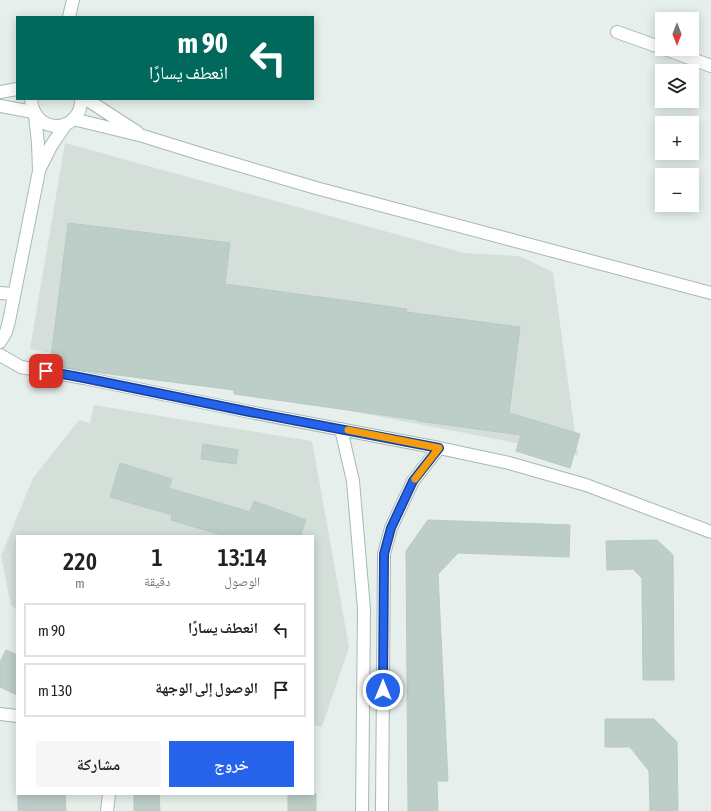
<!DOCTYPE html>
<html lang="ar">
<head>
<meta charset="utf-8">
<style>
  body { margin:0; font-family:"Asap Condensed","Noto Naskh Arabic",sans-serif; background:#f6f6f6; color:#222; direction:rtl; height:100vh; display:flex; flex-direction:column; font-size:15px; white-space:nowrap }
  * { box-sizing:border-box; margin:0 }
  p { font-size:13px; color:#767676 }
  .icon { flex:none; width:22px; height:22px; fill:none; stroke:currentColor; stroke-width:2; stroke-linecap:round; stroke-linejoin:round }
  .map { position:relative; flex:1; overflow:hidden; direction:ltr }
  .panel { position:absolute; left:16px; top:535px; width:298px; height:260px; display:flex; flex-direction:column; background:#fff; border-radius:0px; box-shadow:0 2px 10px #0003; direction:rtl }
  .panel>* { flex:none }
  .banner { position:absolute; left:16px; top:16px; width:298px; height:84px; border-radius:0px; box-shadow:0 2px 10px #0003; direction:rtl; background:#00695c; color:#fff; overflow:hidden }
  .needle { width:26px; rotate:180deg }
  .controls { position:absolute; left:655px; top:12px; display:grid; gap:8px }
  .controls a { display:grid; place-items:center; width:44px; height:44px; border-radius:0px; background:#fff; box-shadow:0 2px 10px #0003; font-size:20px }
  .pin { position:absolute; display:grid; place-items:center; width:34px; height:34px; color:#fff; margin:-17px; border-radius:8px; box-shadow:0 2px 6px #0006 }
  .me { position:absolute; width:44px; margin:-22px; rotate:0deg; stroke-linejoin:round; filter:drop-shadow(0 0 3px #0008) }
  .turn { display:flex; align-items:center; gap:14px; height:84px; padding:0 20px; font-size:18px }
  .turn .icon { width:52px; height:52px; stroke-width:2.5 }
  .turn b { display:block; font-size:28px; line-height:34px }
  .eta { display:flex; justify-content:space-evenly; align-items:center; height:68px; text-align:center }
  .eta b { font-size:24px; font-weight:600; line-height:28px }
  .button { display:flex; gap:8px; margin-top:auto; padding:8px 20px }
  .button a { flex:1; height:46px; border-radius:0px; background:#2563eb; color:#fff; font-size:16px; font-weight:600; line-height:46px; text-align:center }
  .button a+a { background:#f6f6f6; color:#222 }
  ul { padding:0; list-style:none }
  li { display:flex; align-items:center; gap:12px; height:54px; margin:0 8px 6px; padding:0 12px; border:2px solid #e0e0e0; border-radius:0px }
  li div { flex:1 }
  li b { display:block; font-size:15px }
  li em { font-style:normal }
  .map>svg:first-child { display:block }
  .built { fill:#d4dfda }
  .building { fill:#bdcdc7; stroke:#b7cac2 }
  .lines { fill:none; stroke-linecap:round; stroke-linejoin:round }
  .minor-casing { stroke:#a8b8b3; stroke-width:14 }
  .secondary-casing { stroke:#a3bcb4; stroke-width:14 }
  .minor { stroke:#fff; stroke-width:12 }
  .secondary { stroke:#fff; stroke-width:12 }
  .route-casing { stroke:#184099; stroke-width:10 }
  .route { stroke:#2563eb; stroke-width:7 }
  .slow { stroke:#f59e0b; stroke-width:7 }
</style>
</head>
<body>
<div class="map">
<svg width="711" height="811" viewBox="0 0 711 811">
  <rect width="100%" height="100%" fill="#e6efeb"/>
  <!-- built -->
  <path class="built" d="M 65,143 L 464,253 L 519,256 L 553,272 L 578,455 L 30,349 Z
    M 94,405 L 312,441 L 349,647 L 322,727 L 313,725 L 313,536 L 17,536 L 17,610 L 11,605 L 1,556 L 33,478 L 79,420 L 90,423 Z"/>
  <!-- building -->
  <path class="building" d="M 68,223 L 230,243 L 225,284 L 407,309 L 406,312 L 520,327 L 509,413 L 580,434 L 570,468 L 516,451 L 521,435 L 418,421 L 418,420 L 234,394 L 234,390 L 94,372 L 50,365 Z
    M 203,444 L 238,450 L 236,464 L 201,459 Z
    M 120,463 L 172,479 L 169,488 L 250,512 L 254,501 L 306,520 L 300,536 L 225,536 L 171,520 L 172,515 L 110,497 Z
    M 428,520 L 570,525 L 569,557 L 458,553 L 438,574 L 448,781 L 437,781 L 438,811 L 408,811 L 406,551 Z
    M 657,540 L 673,555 L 674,680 L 643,680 L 642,578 L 633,569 L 607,570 L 606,541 Z
    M 6,650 L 17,655 L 17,695 L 0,687 L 0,662 Z
    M 605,719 L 654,719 L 677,742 L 678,811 L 650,811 L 649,771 L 630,747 L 605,747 Z
    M 18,794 L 65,794 L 66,811 L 18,811 Z
    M 134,794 L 159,794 L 160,811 L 134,811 Z
    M 288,794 L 316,794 L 316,811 L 288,811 Z"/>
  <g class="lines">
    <!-- minor casing -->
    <g class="minor-casing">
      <path id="minor" d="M 617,32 L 662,48
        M 665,49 L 711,66
        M 0,92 L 17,89
        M 86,99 L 137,132
        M 0,106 L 33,112
        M 73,119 L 143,136 L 204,155 L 316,188 L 711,293
        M 0,293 L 14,294
        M 0,355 L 21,367 L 84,378 L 250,412 L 439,448 L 509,463 L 586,485 L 711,532
        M 341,429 L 353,481 L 364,609 L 362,811
        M 0,714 L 17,716
        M 107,811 L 109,794
        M 382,811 L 384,554 L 391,528 L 413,481 L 439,448"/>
    </g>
    <!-- secondary casing -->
    <g class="secondary-casing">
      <path id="secondary" d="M 69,17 L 73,0
        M 31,99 C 34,137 82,133 81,99
        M 40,168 L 51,146 L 66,124
        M 0,342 L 6,332 L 9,321 L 39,171 L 38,143 L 35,116"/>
    </g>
    <!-- minor -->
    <use href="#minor" class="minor"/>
    <!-- secondary -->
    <use href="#secondary" class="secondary"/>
  </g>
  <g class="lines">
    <!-- route casing -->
    <g class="route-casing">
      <path id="route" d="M 46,371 L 84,378 L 250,412 L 439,448 L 413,481 L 391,528 L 384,554 L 383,690"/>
    </g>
    <!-- route -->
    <use href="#route" class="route"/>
    <!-- slow -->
    <path class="slow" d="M 348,430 L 439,448 L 415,479"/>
  </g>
</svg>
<div class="controls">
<a><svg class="needle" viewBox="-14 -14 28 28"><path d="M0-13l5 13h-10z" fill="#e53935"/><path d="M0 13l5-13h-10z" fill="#767676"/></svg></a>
<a><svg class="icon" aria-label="layers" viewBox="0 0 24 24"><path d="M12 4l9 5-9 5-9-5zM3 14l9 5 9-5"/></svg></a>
<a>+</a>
<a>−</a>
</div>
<div class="pin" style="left:46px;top:371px;background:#d93025"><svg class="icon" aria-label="arrive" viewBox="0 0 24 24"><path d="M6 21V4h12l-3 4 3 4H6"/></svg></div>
<svg class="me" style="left:383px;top:690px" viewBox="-20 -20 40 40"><circle r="17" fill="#2563eb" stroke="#fff" stroke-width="3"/><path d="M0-11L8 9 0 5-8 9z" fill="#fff"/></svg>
<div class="banner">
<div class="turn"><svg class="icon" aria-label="left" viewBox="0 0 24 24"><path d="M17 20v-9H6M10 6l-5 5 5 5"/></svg><div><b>90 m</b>انعطف يسارًا</div></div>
</div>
<section class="panel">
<div class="eta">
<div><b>13:14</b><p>الوصول</p></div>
<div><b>1</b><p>دقيقة</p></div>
<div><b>220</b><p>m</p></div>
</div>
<ul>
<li><svg class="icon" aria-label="left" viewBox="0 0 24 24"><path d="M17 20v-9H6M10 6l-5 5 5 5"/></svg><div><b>انعطف يسارًا</b></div><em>90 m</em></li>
<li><svg class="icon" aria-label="arrive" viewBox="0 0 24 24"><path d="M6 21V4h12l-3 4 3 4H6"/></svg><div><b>الوصول إلى الوجهة</b></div><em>130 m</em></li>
</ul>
<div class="button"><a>خروج</a><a>مشاركة</a></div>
</section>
</div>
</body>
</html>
